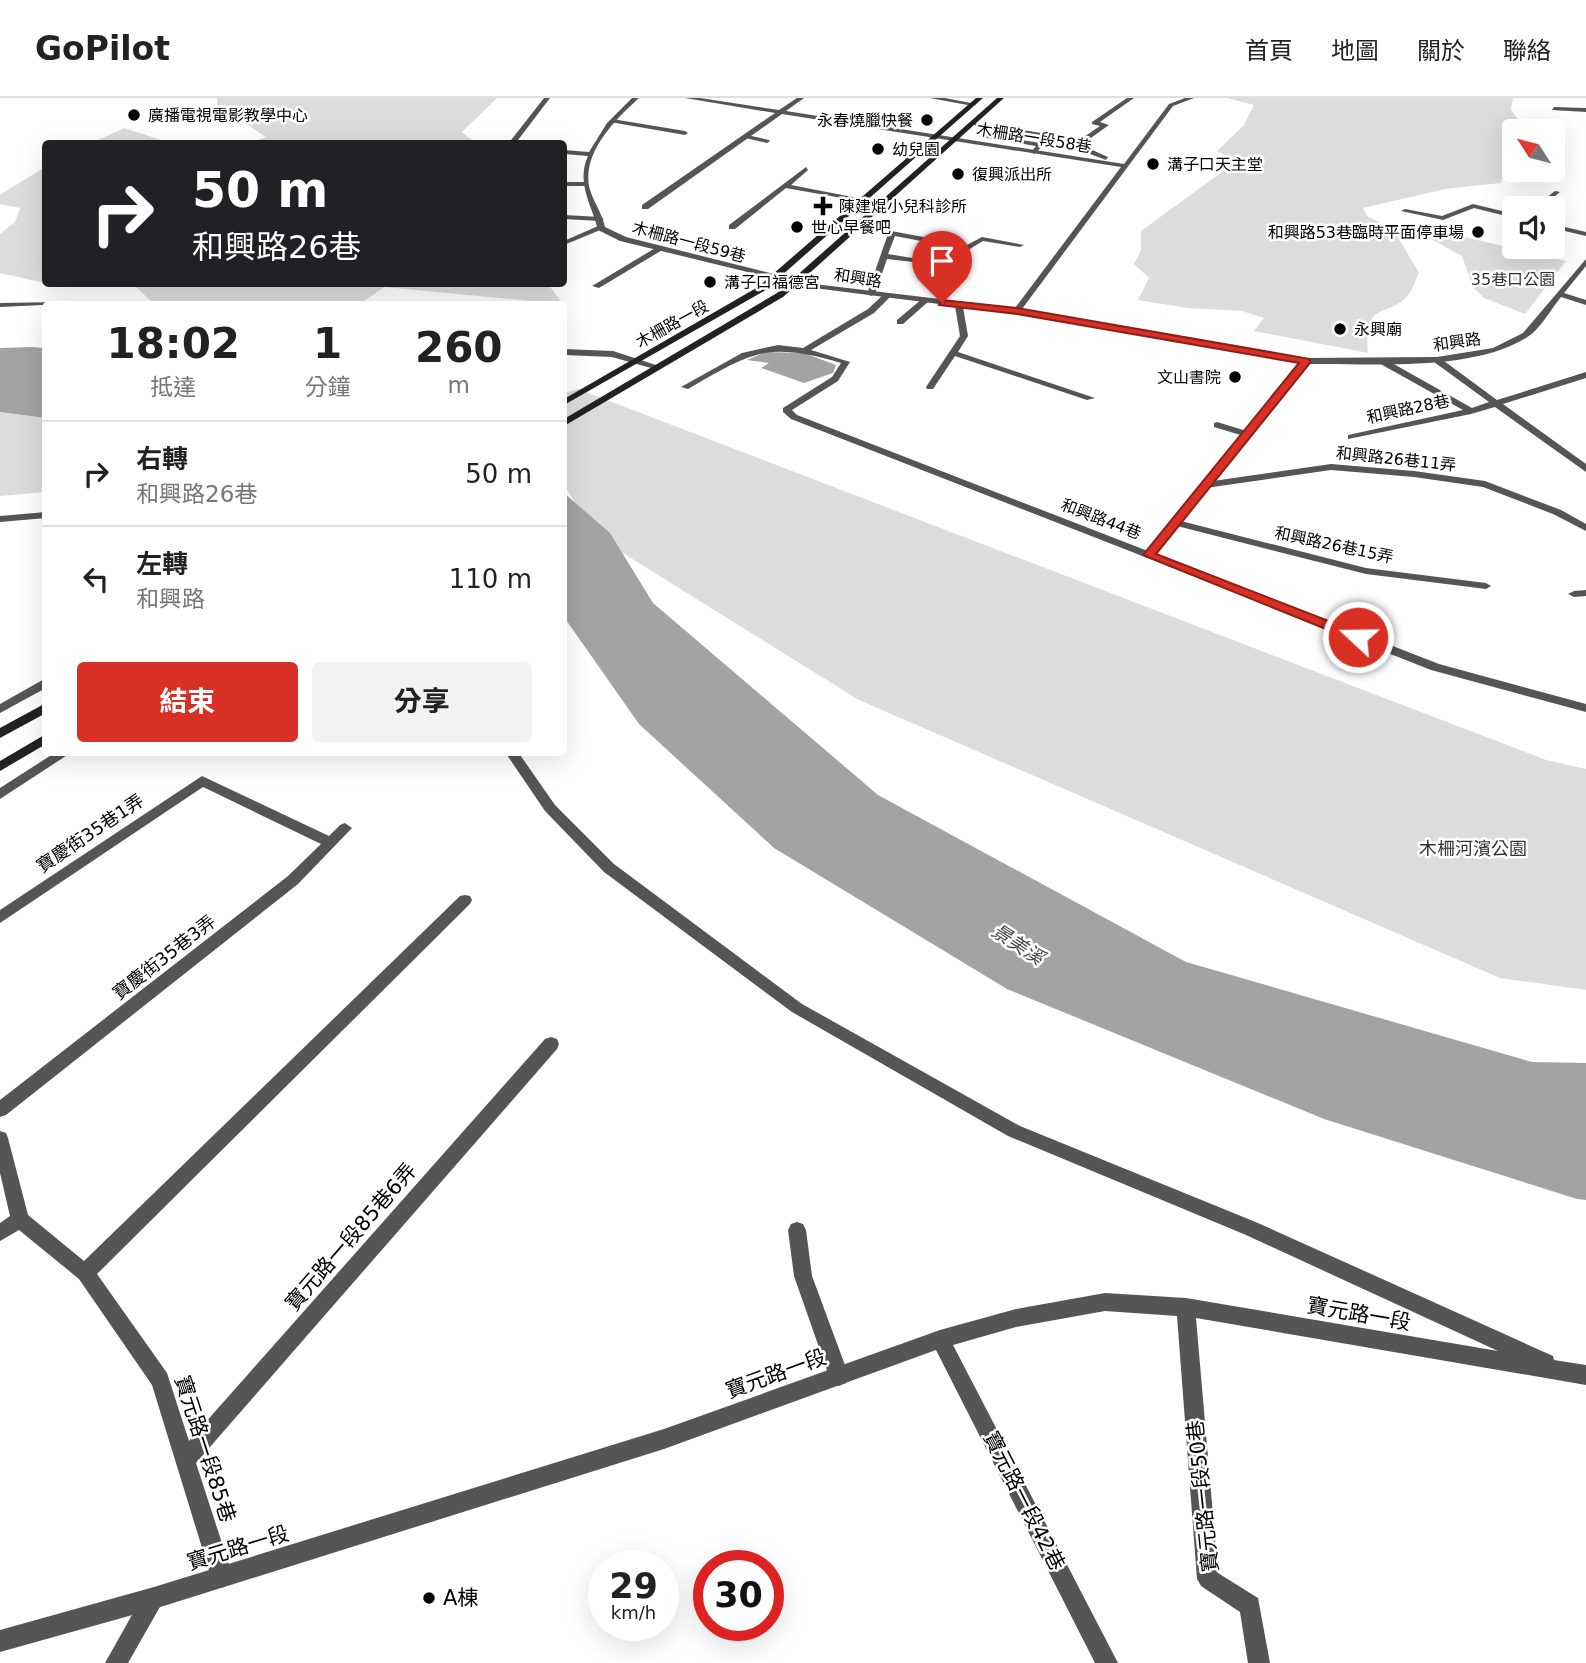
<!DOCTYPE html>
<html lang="zh-TW">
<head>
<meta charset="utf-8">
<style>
  body { margin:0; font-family:"DejaVu Sans","Noto Sans TC",sans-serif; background:#f2f2f2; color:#222; height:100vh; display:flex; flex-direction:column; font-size:26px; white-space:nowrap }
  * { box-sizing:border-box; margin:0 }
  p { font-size:23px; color:#767676 }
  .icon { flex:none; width:38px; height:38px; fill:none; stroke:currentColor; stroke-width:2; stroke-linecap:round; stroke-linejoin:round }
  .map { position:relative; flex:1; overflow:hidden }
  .drawer { position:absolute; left:42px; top:203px; width:525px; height:455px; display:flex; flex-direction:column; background:#fff; border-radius:7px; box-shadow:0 7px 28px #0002 }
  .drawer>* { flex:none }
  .top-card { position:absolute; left:42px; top:42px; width:525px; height:147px; border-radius:7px; box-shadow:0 7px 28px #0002; background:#202124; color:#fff; overflow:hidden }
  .needle { width:46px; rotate:306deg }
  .controls { position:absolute; left:1502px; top:21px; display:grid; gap:14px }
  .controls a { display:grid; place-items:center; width:63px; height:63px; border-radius:7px; background:#fff; box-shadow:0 7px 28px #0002; font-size:35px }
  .speed { position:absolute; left:588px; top:1452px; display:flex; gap:14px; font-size:35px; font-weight:700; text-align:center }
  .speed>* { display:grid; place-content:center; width:91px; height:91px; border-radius:50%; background:#fff; box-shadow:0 7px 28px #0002; line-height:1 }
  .speed small { font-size:18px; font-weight:400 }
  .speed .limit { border:10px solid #d22; background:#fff; color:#111 }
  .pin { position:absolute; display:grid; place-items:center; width:60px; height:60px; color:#fff; margin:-72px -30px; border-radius:50% 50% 50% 0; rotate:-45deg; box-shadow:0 0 7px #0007 }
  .pin .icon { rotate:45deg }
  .me { position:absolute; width:77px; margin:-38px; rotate:291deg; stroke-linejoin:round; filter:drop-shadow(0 0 5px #0008) }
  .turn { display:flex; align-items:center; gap:24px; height:147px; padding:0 35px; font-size:32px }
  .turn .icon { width:91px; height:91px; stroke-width:2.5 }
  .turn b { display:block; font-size:49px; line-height:60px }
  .eta { display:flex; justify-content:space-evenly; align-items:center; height:119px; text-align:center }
  .eta b { font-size:42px; font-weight:700; line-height:49px }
  .action { display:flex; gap:14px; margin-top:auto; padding:14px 35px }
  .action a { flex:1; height:80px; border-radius:7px; background:#d93025; color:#fff; font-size:28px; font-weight:700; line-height:80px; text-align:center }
  .action a+a { background:#f2f2f2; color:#222 }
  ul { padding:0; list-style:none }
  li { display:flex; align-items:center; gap:21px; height:105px; padding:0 35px; border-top:2px solid #e0e0e0 }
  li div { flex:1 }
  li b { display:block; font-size:26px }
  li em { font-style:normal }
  header { display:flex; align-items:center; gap:42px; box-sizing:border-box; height:98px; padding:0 35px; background:#fff; border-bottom:2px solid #e0e0e0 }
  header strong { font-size:33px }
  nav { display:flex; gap:38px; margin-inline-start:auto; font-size:24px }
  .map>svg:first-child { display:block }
  .green { fill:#dcdcdc }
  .water { fill:#a3a3a3 }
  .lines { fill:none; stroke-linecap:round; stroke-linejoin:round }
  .service { fill:#555; fill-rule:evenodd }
  .minor { fill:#555; fill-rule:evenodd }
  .tertiary { fill:#555; fill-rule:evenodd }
  .secondary { fill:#222; fill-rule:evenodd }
  .route { fill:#d93025; stroke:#8d1f18; stroke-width:2 }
  .poi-dot { fill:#000; stroke:#fff; stroke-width:2.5 }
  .labels { text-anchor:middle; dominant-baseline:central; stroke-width:5; stroke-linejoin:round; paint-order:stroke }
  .far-poi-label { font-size:16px; fill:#000; stroke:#fff; text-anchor:start }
  .far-street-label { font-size:16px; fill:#000; stroke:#fff }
  .far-park-label { font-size:16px; fill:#333; stroke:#fff }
  .street-label { font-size:18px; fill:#000; stroke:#fff }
  .park-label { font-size:18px; fill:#333; stroke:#fff }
  .water-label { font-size:19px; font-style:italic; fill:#444; stroke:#fff }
  .near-street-label { font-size:21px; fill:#000; stroke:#fff }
  .near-poi-label { font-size:21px; fill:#000; stroke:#fff; text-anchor:start }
</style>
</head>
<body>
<header>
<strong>GoPilot</strong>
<nav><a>首頁</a><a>地圖</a><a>關於</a><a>聯絡</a></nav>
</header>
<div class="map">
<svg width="1586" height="1565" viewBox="0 0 1586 1565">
  <rect width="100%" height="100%" fill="#fff"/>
  <!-- green -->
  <path class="green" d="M 217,0 L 497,0 L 462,34 L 475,45 L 248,46 L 266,39 L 217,7 Z
    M 1227,0 L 1513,0 L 1511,12 L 1527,33 L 1514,33 L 1514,66 L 1504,72 L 1501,85 L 1445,91 L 1363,110 L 1367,118 L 1393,131 L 1419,175 C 1416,181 1413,190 1409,196 C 1388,222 1363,200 1368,255 L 1254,233 L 1264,220 L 1242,213 L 1188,210 L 1138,202 L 1149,180 L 1134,166 L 1141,152 L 1141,133 L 1237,63 L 1217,53 L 1244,27 L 1254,7 Z
    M 124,30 L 170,45 L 92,45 Z
    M 45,69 L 45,185 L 0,175 L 0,136 L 15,124 L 20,110 L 0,106 L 0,97 Z
    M 1424,130 L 1427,130 L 1566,163 L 1525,216 L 1484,200 L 1473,189 L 1462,158 L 1422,136 Z
    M 133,186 L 543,186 L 551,190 L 563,206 L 384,189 L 360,206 L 162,206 L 152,204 Z
    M 578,291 L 1546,662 L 1586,671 L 1586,892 L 1500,880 L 859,602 L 597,439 L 564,387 L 564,295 Z
    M 0,314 L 45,320 L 45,394 L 0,398 Z"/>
  <!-- water -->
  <path class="water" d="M 32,249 L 45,250 L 45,320 L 0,314 L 0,250 Z
    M 765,254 L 804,255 L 836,267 L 833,275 L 804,285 L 761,270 L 769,265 L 747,262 Z
    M 564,395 L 610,435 L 653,505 L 878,697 L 1186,864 L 1532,964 L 1586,965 L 1586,1102 L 1577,1101 L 1324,1021 L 1007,891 L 774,750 L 639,626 L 564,519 Z"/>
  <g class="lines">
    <!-- service -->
    <path class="service" d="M 1554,9 L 1586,10 L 1586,14 L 1552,12 Z
      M 612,21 L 685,33 L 688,35 L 685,37 L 610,24 Z
      M 982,36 L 1041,45 L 1044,47 L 1034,56 L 1031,54 L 1036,48 L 980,39 Z
      M 747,37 L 769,42 L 770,43 L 767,45 L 745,40 Z
      M 806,69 L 808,72 L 791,87 L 868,102 L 864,104 L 786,90 L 735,131 L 729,131 L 729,127 Z
      M 564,84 L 585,84 L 588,86 L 585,88 L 564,88 Z
      M 564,117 L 600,119 L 604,121 L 600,123 L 564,121 Z
      M 853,126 L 967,147 L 982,139 L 1024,147 L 1020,149 L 983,143 L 968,152 L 895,138 L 888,156 L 943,165 L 939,167 L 887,161 L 875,196 L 871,198 L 867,196 L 888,136 L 853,130 Z
      M 598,128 L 605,130 L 564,147 L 564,143 Z
      M 657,149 L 664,151 L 599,190 L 592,188 Z
      M 883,197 L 890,199 L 874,215 L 811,252 L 850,264 L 838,283 L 792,312 L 797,317 L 1153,455 L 1153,459 L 1145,459 L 791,321 L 783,314 L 783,310 L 832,279 L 841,265 C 767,243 752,254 688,291 L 681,289 L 742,255 L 778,247 L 803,250 L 868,211 Z
      M 922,201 L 929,203 L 903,226 L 897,226 L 897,222 Z
      M 1377,260 L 1383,260 L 1472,310 L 1489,304 L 1434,264 L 1434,260 L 1440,260 L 1497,302 L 1586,274 L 1586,280 L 1503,306 L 1586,366 L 1586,374 L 1495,309 L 1471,316 L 1348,341 L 1348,337 L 1463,312 L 1377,264 Z
      M 1217,324 L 1250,334 L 1252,336 L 1247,339 L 1214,329 L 1214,325 Z
      M 1331,366 L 1414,373 L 1485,383 L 1561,412 L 1586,426 L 1586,433 L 1553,416 L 1483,389 L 1414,379 L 1331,372 L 1206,390 L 1201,387 L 1206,384 Z
      M 1177,422 L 1366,470 L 1486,485 L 1491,488 L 1486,491 L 1366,476 L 1173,427 L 1172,425 Z
      M 1586,492 L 1586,498 L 1574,499 L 1568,496 L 1574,493 Z
      M 202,678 L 329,738 L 340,727 L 345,725 L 352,730 L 298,786 L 6,1017 L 0,1019 L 0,1002 L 288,778 L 321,746 L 203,689 L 0,825 L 0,812 Z
      M 465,797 L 470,798 L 472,802 L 470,806 L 97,1176 L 167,1275 L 189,1343 L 545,941 L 551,939 L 557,941 L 559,946 L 557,951 L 196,1365 L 233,1479 L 229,1486 L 222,1490 L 215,1486 L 211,1479 L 152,1287 L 79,1181 L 19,1132 L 0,1143 L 0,1125 L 10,1118 L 0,1075 L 0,1033 L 6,1035 L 8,1040 L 28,1117 L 84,1163 L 460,798 Z
      M 797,1124 L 803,1126 L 806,1132 L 812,1178 L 849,1278 L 846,1285 L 839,1288 L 832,1285 L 829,1278 L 794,1178 L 788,1132 L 791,1126 Z
      M 154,1489 L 162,1492 L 165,1500 L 128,1565 L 105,1565 L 146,1492 Z"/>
    <!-- minor -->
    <path class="minor" d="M 544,0 L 550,0 L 515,46 L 508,46 Z
      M 632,0 L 639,0 C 616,21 583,53 589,88 C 592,102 602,114 605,129 L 626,139 L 814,186 L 1015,210 L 1121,69 L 782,16 L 648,111 L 642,111 L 642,107 L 775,15 L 685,0 L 700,0 L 779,12 L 797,0 L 804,0 L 786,13 L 1124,66 L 1169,6 L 1185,0 L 1194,0 L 1173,8 L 1022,211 L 1306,260 L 1437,259 L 1493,250 L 1523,235 L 1586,161 L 1586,168 L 1564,195 L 1586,202 L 1586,207 L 1561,199 C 1551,211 1540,232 1526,240 C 1470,274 1373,265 1308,266 L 1156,456 L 1439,566 L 1586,606 L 1586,614 L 1431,572 L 1145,459 L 1145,455 L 1300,265 L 1017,215 L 963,209 L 968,238 L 958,254 L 1095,300 L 1087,302 L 955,258 L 933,291 L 927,291 L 926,289 L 960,238 L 955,208 L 814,190 L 620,143 L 598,132 C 591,105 576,85 588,58 L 564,56 L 564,52 L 589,54 L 607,25 Z
      M 930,0 L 945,0 L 976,6 L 973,8 Z
      M 1127,0 L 1134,0 L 1100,24 L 1109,27 L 1081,47 L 1108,59 L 1106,62 L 1047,40 L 968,26 L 971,24 L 1048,36 L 1075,45 L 1100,28 L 1092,26 L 1092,24 Z
      M 1555,93 L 1560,94 L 1540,110 L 1533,110 Z
      M 1473,106 L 1514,116 L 1514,120 L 1474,110 L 1443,122 L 1401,113 L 1405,111 L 1442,118 Z
      M 1552,126 L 1586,134 L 1586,138 L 1552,130 Z
      M 46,414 L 46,420 L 0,424 L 0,418 Z
      M 46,580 L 46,590 L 0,615 L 0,606 Z
      M 56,654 L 72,654 L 0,701 L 0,690 Z
      M 505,654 L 518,654 L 555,707 L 614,766 L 802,906 L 1020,1028 L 1258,1125 L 1553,1258 L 1554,1262 L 1586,1267 L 1586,1287 L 1196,1220 L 1218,1475 L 1258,1500 L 1270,1565 L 1248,1565 L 1240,1514 L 1201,1488 L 1197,1481 L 1177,1218 L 1105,1213 L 1016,1229 L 953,1247 L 1118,1565 L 1095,1565 L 936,1252 L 664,1351 L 154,1511 L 0,1554 L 0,1532 L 154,1489 L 664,1331 L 940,1232 L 1016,1211 L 1105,1195 L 1186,1200 L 1498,1253 L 1246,1137 L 1008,1038 L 792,914 L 604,774 L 545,713 Z"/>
    <!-- tertiary -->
    <path class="tertiary" d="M 59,204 L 63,206 L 0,209 L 0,205 Z
      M 564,251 L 613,253 L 662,269 L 658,272 L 612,259 L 564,257 Z"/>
    <!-- secondary -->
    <path class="secondary" d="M 976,0 L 983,0 L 764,193 L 564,307 L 564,301 L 758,189 Z
      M 997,0 L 1004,0 L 783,199 L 564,328 L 564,321 L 777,195 Z
      M 46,605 L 46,615 L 0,640 L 0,630 Z
      M 46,636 L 46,646 L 0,673 L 0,663 Z"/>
  </g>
  <!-- route -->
  <path class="route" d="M 942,202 L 1017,210 L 1310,261 L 1310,265 L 1156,456 L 1362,536 L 1362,542 L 1353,542 L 1143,457 L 1299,265 L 1017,216 L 939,207 Z"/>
  <!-- markers -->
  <g class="poi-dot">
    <circle cx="134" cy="17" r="7"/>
    <circle cx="927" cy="22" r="7"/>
    <circle cx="878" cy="51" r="7"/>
    <circle cx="1153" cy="66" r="7"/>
    <circle cx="958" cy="76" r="7"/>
    <path d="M819.5 97.5h7v7h7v7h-7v7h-7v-7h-7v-7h7z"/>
    <circle cx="797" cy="129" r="7"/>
    <circle cx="1478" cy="134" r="7"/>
    <circle cx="710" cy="184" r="7"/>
    <circle cx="1340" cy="231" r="7"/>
    <circle cx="1235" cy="279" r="7"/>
    <circle cx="429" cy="1500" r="7"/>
  </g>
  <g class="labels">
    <!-- far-poi labels -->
    <g class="far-poi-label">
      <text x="148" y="17">廣播電視電影教學中心</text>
      <text x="913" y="22" text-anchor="end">永春燒臘快餐</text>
      <text x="892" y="51">幼兒園</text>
      <text x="1167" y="66">溝子口天主堂</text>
      <text x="972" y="76">復興派出所</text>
      <text x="839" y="108">陳建焜小兒科診所</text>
      <text x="811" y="129">世心早餐吧</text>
      <text x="1464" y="134" text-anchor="end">和興路53巷臨時平面停車場</text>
      <text x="724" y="184">溝子口福德宮</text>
      <text x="1354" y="231">永興廟</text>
      <text x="1221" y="279" text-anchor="end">文山書院</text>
    </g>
    <!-- far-street labels -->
    <g class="far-street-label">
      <text transform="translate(1034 40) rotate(9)">木柵路一段58巷</text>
      <text transform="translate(689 144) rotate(15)">木柵路一段59巷</text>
      <text transform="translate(858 180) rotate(9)">和興路</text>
      <text transform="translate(672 226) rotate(-29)">木柵路一段</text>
      <text transform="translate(1457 244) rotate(-8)">和興路</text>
      <text transform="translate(1408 311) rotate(-12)">和興路28巷</text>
      <text transform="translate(1396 361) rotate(6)">和興路26巷11弄</text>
      <text transform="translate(1101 421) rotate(21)">和興路44巷</text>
      <text transform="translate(1334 447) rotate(12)">和興路26巷15弄</text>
    </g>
    <!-- far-park labels -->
    <g class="far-park-label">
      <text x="1513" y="181">35巷口公園</text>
    </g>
    <!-- street labels -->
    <g class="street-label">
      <text transform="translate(90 735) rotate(-34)">寶慶街35巷1弄</text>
      <text transform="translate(164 859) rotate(-38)">寶慶街35巷3弄</text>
    </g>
    <!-- park labels -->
    <g class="park-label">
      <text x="1473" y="750">木柵河濱公園</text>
    </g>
    <!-- water labels -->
    <g class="water-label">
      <text transform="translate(1018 846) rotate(33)">景美溪</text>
    </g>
    <!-- near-street labels -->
    <g class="near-street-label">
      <text transform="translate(351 1139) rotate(-49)">寶元路一段85巷6弄</text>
      <text transform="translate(1359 1216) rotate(10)">寶元路一段</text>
      <text transform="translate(776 1276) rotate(-20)">寶元路一段</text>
      <text transform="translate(205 1351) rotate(72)">寶元路一段85巷</text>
      <text transform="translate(1203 1398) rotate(-96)">寶元路一段50巷</text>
      <text transform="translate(1024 1403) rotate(63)">寶元路一段42巷</text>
      <text transform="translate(238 1450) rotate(-17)">寶元路一段</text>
    </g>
    <!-- near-poi labels -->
    <g class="near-poi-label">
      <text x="443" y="1500">A棟</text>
    </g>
  </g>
</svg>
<div class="controls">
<a><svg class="needle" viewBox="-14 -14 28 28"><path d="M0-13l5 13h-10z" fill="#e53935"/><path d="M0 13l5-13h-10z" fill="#767676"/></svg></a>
<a><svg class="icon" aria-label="sound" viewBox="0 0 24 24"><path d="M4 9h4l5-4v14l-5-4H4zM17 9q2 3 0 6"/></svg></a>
</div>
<div class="speed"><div>29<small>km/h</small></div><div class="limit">30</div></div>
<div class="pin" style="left:942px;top:205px;background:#d93025"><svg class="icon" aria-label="arrive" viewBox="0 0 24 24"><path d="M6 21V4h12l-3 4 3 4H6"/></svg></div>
<svg class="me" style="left:1358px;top:539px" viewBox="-20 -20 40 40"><circle r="17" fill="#d93025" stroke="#fff" stroke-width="3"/><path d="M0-11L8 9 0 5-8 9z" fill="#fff"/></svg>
<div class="top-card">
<div class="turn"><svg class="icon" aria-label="right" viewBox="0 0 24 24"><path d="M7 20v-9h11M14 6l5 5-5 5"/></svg><div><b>50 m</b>和興路26巷</div></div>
</div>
<section class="drawer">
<div class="eta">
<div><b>18:02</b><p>抵達</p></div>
<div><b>1</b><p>分鐘</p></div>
<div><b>260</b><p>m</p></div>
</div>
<ul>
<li><svg class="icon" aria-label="right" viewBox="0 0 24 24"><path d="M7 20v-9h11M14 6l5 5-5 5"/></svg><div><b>右轉</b><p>和興路26巷</p></div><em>50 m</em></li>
<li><svg class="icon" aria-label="left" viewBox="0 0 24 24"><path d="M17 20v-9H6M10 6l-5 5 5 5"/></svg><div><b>左轉</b><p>和興路</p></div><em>110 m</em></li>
</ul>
<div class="action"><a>結束</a><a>分享</a></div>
</section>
</div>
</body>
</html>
